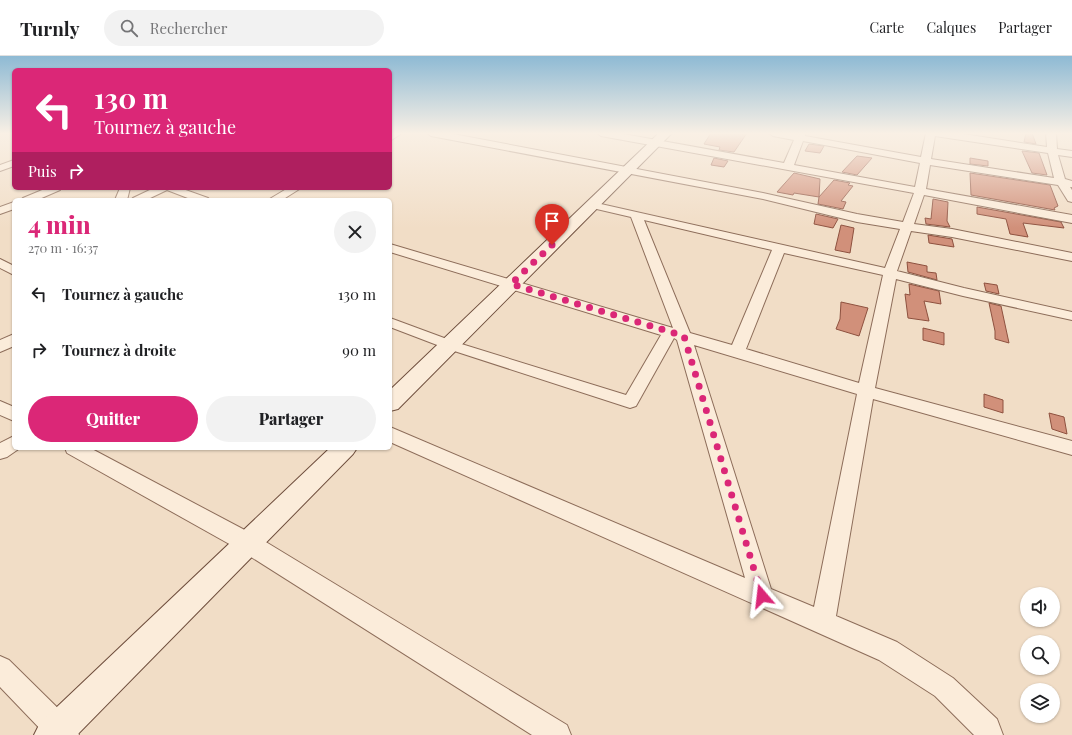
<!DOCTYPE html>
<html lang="fr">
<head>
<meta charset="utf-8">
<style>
  body { margin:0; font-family:"Playfair Display",serif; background:#f2f2f2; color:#202124; height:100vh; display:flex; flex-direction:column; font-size:15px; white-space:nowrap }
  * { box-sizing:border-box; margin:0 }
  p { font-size:13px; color:#757577 }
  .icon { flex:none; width:22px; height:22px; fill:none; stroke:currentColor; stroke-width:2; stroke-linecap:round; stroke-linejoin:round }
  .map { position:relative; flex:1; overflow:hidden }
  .sheet { position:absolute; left:12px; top:142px; width:380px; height:252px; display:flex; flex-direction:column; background:#fff; border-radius:6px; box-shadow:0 1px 3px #0004 }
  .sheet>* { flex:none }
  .top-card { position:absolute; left:12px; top:12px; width:380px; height:122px; border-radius:6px; box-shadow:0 1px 3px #0004; background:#db2777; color:#fff; overflow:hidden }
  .buttons { position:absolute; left:1020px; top:531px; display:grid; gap:8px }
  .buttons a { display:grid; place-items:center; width:40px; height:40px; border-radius:50%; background:#fff; box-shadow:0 1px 3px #0004; font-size:20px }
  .pin { position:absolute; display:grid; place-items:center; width:34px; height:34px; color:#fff; margin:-41px -17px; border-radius:50% 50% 50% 0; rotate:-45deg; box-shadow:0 0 4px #0007 }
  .pin .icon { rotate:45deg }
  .me { position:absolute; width:44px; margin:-22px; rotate:343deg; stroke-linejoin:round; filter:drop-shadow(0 0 3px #0008) }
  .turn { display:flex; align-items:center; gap:14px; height:84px; padding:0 16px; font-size:18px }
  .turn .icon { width:52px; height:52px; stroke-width:2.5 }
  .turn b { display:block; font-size:28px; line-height:34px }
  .then { display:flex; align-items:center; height:38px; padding:0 16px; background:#0003; gap:8px; font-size:15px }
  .round { display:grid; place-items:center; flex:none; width:42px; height:42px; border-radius:21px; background:#f2f2f2 }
  .headline { display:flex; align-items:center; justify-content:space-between; height:68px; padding:0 16px }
  h1 { font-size:24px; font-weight:800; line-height:30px; color:#db2777 }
  .primary-button { display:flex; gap:8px; margin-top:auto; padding:8px 16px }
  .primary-button a { flex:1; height:46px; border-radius:24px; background:#db2777; color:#fff; font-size:16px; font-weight:800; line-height:46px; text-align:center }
  .primary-button a+a { background:#f2f2f2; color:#202124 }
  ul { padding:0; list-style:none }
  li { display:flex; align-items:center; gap:12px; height:56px; padding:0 16px }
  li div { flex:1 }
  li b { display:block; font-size:15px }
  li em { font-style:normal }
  header { display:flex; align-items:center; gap:24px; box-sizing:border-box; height:56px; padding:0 20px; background:#fff; border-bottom:1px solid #e0e0e0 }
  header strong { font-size:19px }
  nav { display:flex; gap:22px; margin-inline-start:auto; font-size:14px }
  .search { width:280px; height:36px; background:#f2f2f2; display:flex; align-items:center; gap:10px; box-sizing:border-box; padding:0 14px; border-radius:22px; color:#757577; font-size:15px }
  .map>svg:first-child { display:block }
  .building { fill:#d1907a; stroke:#8e513f }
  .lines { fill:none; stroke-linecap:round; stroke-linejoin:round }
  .street-casing { stroke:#8d6d5a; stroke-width:2 }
  .secondary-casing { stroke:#6f4e3d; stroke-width:2 }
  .street { fill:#fbecda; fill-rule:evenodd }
  .secondary { fill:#fbecda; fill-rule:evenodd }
  .route { stroke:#db2777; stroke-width:7; stroke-dasharray:0 12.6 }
</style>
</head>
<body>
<header>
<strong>Turnly</strong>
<div class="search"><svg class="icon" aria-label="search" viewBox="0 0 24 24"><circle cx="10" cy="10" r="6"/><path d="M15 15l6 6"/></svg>Rechercher</div>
<nav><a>Carte</a><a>Calques</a><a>Partager</a></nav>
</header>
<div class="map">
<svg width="1072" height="679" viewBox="0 0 1072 679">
  <rect width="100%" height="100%" fill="#f1ddc6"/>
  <!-- building -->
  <path class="building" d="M 711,77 L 747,77 L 734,96 L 719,94 L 720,91 L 704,88 Z
    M 1026,77 L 1032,77 L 1036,88 L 1024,86 Z
    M 809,88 L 824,90 L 820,97 L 805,95 Z
    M 1022,95 L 1039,97 L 1047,119 L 1032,117 Z
    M 857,100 L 872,102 L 857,119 L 842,116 Z
    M 714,102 L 728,105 L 724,111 L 711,109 Z
    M 970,102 L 988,105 L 988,110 L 970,108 Z
    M 794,117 L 820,123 L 819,141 L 834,124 L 850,127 L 848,129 L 853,130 L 841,145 L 846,146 L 843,153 L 818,148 L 819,141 L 794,137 L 793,139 L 777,136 Z
    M 970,117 L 1050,129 L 1058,150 L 1054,152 L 1055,154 L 971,139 Z
    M 933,143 L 948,146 L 947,165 L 950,171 L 926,168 L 925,162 L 931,163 Z
    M 977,151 L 1061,166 L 1064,172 L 1023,167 L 1028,181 L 1010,178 L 1006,163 L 977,158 Z
    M 816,158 L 838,163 L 833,172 L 814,168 Z
    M 841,169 L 854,172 L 850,197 L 835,194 Z
    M 928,179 L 952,183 L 954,191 L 929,187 Z
    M 907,206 L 927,210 L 927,216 L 936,217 L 937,224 L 908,216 Z
    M 984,227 L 997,229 L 999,238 L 986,235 Z
    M 909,228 L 939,235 L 941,248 L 924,245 L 929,265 L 908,262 L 905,238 L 910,239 Z
    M 841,246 L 868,252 L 859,280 L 836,273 L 840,263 Z
    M 989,247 L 1001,250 L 1009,287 L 995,283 L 995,275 Z
    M 923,272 L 944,277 L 944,289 L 923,284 Z
    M 984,338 L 1003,344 L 1003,357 L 984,351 Z
    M 1049,357 L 1064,361 L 1067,378 L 1052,373 Z"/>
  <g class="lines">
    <!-- street casing -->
    <g class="street-casing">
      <path id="street" d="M 402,77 L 390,85 L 391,77 Z
        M 427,77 L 448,77 L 763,137 L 857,158 L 903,166 L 914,137 L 601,80 L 597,77 L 618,77 L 784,107 L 794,84 L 773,80 L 769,77 L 805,77 L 805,80 L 921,101 L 926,77 L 957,77 L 1047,91 L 1046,77 L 1056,77 L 1057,93 L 1072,95 L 1072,101 L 1058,99 L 1065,123 L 1072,125 L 1072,131 L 1070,131 L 1072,134 L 1072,146 L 1068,145 L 1058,129 L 930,109 L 926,133 L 1072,159 L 1072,167 L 924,139 L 914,168 L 952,173 L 1072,197 L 1072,205 L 952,181 L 911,175 L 897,215 L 964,232 L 1072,256 L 1072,264 L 963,240 L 896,223 L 875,332 L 1072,385 L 1072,399 L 873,343 L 836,560 L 897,586 L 953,622 L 997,663 L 1003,679 L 974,679 L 935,640 L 879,604 L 390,386 L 390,371 L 745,522 L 677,284 L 674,282 L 636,350 L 630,352 L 445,292 L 390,271 L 390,262 L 455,286 L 626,339 L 661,279 L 390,196 L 390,188 L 673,272 L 631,161 L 588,151 L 586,149 L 588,147 L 592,146 L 885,212 L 900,173 L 857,166 L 763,143 L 431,80 ZM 935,80 L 1048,97 L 1054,122 L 931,103 ZM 803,85 L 920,107 L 915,131 L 794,109 ZM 644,164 L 772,194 L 732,289 L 690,277 ZM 784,197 L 883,219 L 859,327 L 746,293 ZM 694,289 L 857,338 L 814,551 L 771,533 Z
        M 14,104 L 14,110 L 0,115 L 0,109 Z
        M 47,132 L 61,132 L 60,134 L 37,144 L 21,144 L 23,142 Z
        M 120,132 L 130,132 L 127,144 L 115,144 Z
        M 154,132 L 180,132 L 208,142 L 210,144 L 193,144 L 167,134 L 146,144 L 131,144 L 133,142 Z
        M 288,132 L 301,132 L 282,144 L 268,144 Z
        M 14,146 L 14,153 L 0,158 L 0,151 Z
        M 0,203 L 14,210 L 14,219 L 0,212 Z
        M 14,278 L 14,290 L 0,296 L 0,284 Z
        M 0,345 L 14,351 L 14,365 L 0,359 Z
        M 14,380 L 14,392 L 20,392 L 7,401 L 0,403 L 0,387 Z
        M 65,392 L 90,392 L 256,480 L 567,669 L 571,679 L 532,679 L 240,494 L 67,397 Z
        M 0,600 L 9,604 L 75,669 L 79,679 L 46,679 L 0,631 Z"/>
    </g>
    <!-- secondary casing -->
    <g class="secondary-casing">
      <path id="secondary" d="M 659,77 L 672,77 L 398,353 L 390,355 L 390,334 Z
        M 330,392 L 357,392 L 353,398 L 77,679 L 34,679 L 40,667 Z"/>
    </g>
    <!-- street -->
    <use href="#street" class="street"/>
    <!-- secondary -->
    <use href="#secondary" class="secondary"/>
  </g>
  <!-- sky -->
  <linearGradient id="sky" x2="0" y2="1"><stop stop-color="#8ebad4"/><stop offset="0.45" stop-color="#f9f0e5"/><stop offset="1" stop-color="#f9f0e5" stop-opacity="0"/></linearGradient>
  <rect width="1072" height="172" fill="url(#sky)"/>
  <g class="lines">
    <!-- route -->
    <path class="route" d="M 552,189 L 511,228 L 684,280 L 762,540"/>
  </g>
</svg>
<div class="buttons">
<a><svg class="icon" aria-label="sound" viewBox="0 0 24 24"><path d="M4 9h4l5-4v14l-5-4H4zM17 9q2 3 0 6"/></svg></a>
<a><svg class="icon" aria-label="search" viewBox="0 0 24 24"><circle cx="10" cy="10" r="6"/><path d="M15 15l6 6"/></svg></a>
<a><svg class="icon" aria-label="layers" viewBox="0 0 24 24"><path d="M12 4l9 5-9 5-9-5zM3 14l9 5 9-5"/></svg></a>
</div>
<div class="pin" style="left:552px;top:189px;background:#d93025"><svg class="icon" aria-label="arrive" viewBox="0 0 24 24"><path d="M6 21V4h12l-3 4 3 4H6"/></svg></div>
<svg class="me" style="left:762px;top:540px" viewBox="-20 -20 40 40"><path d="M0-17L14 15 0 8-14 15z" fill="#db2777" stroke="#fff" stroke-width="4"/></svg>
<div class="top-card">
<div class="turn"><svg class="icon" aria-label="left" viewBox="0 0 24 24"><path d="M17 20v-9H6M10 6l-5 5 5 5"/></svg><div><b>130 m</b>Tournez à gauche</div></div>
<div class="then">Puis<svg class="icon" aria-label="right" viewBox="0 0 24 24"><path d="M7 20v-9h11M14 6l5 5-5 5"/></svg></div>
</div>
<section class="sheet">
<div class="headline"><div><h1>4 min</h1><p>270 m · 16:37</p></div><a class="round"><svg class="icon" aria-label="close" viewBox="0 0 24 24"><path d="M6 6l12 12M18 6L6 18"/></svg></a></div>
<ul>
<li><svg class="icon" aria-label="left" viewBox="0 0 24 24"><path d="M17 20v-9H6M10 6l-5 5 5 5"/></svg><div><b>Tournez à gauche</b></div><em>130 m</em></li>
<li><svg class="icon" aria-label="right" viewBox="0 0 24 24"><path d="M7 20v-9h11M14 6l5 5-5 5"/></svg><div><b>Tournez à droite</b></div><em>90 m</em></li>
</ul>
<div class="primary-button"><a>Quitter</a><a>Partager</a></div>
</section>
</div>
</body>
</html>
